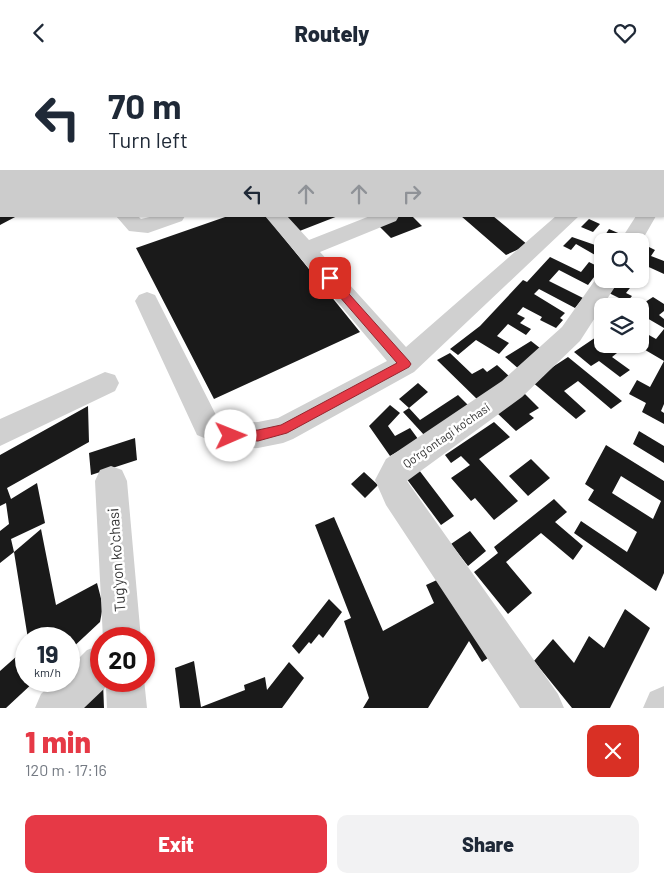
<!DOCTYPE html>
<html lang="en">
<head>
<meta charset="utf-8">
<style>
  body { margin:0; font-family:Barlow,sans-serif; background:#f2f2f3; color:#1f2937; height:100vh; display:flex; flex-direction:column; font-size:19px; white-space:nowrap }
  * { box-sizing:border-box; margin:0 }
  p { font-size:16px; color:#747a83 }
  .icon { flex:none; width:28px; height:28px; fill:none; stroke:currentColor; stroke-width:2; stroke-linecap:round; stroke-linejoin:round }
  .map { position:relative; height:643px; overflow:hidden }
  .sheet { display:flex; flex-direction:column; background:#fff; flex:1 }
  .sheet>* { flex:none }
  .hud { position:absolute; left:0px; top:0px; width:665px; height:152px; box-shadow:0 1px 4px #0004; background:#fff; color:#1f2937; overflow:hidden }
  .controls { position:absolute; left:594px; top:168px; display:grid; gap:10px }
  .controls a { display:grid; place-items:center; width:55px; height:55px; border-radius:10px; background:#fff; box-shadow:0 1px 4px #0004; font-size:25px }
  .speed { position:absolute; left:15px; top:562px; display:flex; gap:10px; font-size:25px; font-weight:700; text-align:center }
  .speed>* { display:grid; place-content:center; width:65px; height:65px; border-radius:50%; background:#fff; box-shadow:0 1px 4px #0004; line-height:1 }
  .speed small { font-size:12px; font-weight:400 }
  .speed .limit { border:8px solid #d22; background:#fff; color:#111 }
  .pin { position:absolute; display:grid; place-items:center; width:42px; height:42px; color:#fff; margin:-21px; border-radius:10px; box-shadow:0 2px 8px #0006 }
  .me { position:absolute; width:55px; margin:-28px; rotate:89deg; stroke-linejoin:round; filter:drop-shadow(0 0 4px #0008) }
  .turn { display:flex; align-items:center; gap:18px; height:105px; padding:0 25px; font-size:22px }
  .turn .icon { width:65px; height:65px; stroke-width:2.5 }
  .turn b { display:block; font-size:35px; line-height:42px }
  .lanes { display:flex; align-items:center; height:48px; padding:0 25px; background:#0003; justify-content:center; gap:25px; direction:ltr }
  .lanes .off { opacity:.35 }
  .round { display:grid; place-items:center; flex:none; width:52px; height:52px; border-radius:10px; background:#f2f2f3 }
  .head { display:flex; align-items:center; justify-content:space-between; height:85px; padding:0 25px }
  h1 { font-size:30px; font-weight:800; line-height:38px; color:#e63946 }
  .cta { display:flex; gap:10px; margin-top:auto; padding:10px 25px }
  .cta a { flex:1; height:58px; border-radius:10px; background:#e63946; color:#fff; font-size:20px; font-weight:800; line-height:58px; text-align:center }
  .cta a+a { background:#f2f2f3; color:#1f2937 }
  header { display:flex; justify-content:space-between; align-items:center; height:65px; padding:0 25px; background:#fff; font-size:22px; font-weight:800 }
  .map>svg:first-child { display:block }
  .building { fill:#1a1a1a; fill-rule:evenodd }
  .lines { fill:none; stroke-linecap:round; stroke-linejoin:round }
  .minor { fill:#d0d0d0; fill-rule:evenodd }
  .major { fill:#ababab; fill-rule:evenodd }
  .route { fill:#e63946; stroke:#96252e }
  .labels { text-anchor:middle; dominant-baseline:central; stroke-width:5; stroke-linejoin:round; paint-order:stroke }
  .street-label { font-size:12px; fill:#333; stroke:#fff }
  .near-street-label { font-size:15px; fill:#333; stroke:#fff }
</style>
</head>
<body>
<header><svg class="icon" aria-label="back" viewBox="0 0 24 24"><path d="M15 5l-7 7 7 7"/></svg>Routely<svg class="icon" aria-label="heart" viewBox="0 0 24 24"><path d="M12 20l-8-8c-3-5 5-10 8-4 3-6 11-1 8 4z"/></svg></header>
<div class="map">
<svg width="664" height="643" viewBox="0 0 664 643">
  <rect width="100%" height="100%" fill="#fff"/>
  <!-- building -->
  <path class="building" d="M 0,151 L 17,151 L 0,160 Z
    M 228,151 L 266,151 L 360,267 L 214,334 L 136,183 Z
    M 284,151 L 338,151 L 297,167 Z
    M 392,151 L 412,151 L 422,161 L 391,173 L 376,158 Z
    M 461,151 L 493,151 L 528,180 L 506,190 Z
    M 589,154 L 600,159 L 593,167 L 581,162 Z
    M 609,164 L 625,171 L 621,176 L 602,176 L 602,194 L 576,179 L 571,185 L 563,181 L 572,172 L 598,181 Z
    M 641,178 L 655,185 L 651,191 L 664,196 L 664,209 L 640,198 Z
    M 550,192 L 581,207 L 589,197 L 601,203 L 588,220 L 559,205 L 549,216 L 583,233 L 575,243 L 539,224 L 534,229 L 565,248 L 560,253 L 563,255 L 556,263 L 540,255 L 542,252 L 523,242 L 517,249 L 525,253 L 520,258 L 531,264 L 526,270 L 508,259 L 497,271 L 509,278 L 499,289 L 476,275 L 458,290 L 450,284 L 480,261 L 523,215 L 527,217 Z
    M 614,214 L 637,214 L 626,228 L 632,231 L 627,237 L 609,228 L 609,220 Z
    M 653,232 L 664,239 L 664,246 L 659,250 L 664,254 L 664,263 L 640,249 L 640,241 L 625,240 L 634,233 L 642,239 Z
    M 607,234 L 619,240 L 602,241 L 602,245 L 600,243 Z
    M 664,264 L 664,296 L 635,279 L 640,279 L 640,265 L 656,274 Z
    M 602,268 L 602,279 L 625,279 L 627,280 L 612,292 L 630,305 L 620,312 L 599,296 L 591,301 L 574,287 Z
    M 531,276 L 545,287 L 520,305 L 505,292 Z
    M 450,288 L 472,309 L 483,303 L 487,307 L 497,300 L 510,312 L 480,337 L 437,295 Z
    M 568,292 L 622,336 L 611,344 L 578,316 L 564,326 L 586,346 L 576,354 L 531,316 Z
    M 664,296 L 664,339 L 661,346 L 664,348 L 664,359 L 642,347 L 646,338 L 629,329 L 637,315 L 650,322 Z
    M 418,318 L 428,327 L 409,343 L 399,334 Z
    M 524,328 L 539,343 L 529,349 L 534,353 L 516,366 L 496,347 Z
    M 458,330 L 469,341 L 425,371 L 403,347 L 409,343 L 420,355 Z
    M 390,340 L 400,348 L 388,361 L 395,371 L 410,363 L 421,378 L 408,381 L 390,391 L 369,361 Z
    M 88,341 L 89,377 L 7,423 L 11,434 L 37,418 L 45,458 L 11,474 L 14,487 L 0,498 L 0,466 L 9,459 L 6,438 L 0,441 L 0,390 Z
    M 494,357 L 510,372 L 479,394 L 518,436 L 494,455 L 475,433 L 471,436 L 451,413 L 470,400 L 461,391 L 451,398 L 445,390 Z
    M 639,366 L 664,381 L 664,398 L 633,379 Z
    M 135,373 L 137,395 L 91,410 L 89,388 Z
    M 606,380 L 664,416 L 664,508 L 656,526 L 574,468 L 581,456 L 627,487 L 637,467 L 588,435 L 594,425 L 585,419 ZM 621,411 L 661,436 L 653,454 L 612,428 Z
    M 531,394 L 550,413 L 528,431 L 509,411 Z
    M 419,405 L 454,451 L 441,460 L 406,413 Z
    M 364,407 L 378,420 L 365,433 L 351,419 Z
    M 554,434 L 567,447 L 555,457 L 583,481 L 573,495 L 541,468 L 506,497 L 532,528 L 508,549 L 474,507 L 498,488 L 494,482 Z
    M 334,452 L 383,566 L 434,538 L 426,520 L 450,509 L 497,587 L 482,597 L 469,576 L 428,643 L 363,643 L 369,633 L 344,556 L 351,553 L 315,460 Z
    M 41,464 L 56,540 L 97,518 L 103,541 L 100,557 L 69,586 L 69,574 L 28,574 L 14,487 Z
    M 470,466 L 486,486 L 468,501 L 451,479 Z
    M 329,534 L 342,547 L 323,573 L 319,569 L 311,579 L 309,577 L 299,589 L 292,581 Z
    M 625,544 L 650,563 L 610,643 L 572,643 L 534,596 L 553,574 L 574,598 L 589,571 L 604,583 Z
    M 26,583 L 26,616 L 35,616 L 6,643 L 0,643 L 0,606 Z
    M 194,596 L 201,642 L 245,625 L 244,620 L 265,612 L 267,625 L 289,597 L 304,613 L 282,643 L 180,643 L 175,603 Z
    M 103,617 L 104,643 L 76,643 Z"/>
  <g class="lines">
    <!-- minor -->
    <path class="minor" d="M 44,0 L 59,0 L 59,1 L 45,1 Z
      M 580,0 L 596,0 L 596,1 L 581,1 Z
      M 623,0 L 638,0 L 638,1 L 624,1 Z
      M 116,151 L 138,151 L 141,154 L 154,151 L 185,151 L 182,156 L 148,168 L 129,166 Z
      M 265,151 L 287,151 L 309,175 L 370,151 L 399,151 L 396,156 L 320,187 L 406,282 L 556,151 L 579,151 L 414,307 L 293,374 L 283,378 L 258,383 L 231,384 L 197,370 L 135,236 L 139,230 L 147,227 L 155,230 L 217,352 L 232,358 L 258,357 L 278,353 L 387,296 Z
      M 636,151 L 656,151 L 640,179 L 640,176 L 620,176 Z
      M 602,207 L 602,214 L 620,214 L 580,276 L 522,332 L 407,416 L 558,629 L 564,643 L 520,643 L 386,440 L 375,415 L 386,394 L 502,316 L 562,262 L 600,208 Z
      M 105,307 L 115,310 L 119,318 L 115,326 L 0,381 L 0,354 Z
      M 111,401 L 122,405 L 127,416 L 141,574 L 103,574 L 95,416 L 100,405 Z
      M 101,580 L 101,616 L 144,616 L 144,614 L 147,643 L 107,643 L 106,622 L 84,643 L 35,643 L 41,629 L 54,616 L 69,616 L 69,603 L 87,585 Z
      M 664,621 L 664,643 L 643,643 L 650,627 Z"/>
    <!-- major -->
    <path class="major" d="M 0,29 L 1,29 L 1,39 L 0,39 Z"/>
  </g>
  <!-- route -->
  <path class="route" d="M 330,210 L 333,211 L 409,296 L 411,299 L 409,302 L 287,368 L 258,376 L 227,375 L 225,371 L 227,367 L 258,365 L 281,360 L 397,298 L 326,216 L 325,213 Z"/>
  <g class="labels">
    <!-- street labels -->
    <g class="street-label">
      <text transform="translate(446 370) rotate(-35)">Qo‘rg‘ontagi ko‘chasi</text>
    </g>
    <!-- near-street labels -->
    <g class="near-street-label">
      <text transform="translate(116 495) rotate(-94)">Tugʻyon koʻchasi</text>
    </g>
  </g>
</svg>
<div class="controls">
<a><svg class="icon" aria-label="search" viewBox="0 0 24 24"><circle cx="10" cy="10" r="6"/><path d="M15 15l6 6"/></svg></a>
<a><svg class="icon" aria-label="layers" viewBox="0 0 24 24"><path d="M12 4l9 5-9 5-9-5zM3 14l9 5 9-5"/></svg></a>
</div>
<div class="speed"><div>19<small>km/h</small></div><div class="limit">20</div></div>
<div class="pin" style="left:330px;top:213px;background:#d93025"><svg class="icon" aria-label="arrive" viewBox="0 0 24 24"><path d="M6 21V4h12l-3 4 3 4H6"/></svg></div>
<svg class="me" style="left:231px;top:371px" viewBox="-20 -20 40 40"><circle r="19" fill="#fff"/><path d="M0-13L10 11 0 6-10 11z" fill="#e63946"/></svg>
<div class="hud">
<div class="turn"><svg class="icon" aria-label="left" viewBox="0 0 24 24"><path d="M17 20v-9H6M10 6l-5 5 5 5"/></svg><div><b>70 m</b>Turn left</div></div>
<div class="lanes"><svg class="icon" aria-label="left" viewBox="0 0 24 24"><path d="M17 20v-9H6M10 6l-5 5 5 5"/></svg><svg class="icon off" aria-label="ahead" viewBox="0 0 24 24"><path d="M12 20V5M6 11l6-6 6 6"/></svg><svg class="icon off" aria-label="ahead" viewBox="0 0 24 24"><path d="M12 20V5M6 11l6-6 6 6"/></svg><svg class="icon off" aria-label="right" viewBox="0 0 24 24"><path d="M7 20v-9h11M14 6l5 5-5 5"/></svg></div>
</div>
</div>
<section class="sheet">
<div class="head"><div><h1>1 min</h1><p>120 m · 17:16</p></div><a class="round" style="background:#d93025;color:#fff"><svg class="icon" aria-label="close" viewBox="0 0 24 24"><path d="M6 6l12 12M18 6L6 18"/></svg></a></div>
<div class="cta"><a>Exit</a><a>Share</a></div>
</section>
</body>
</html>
